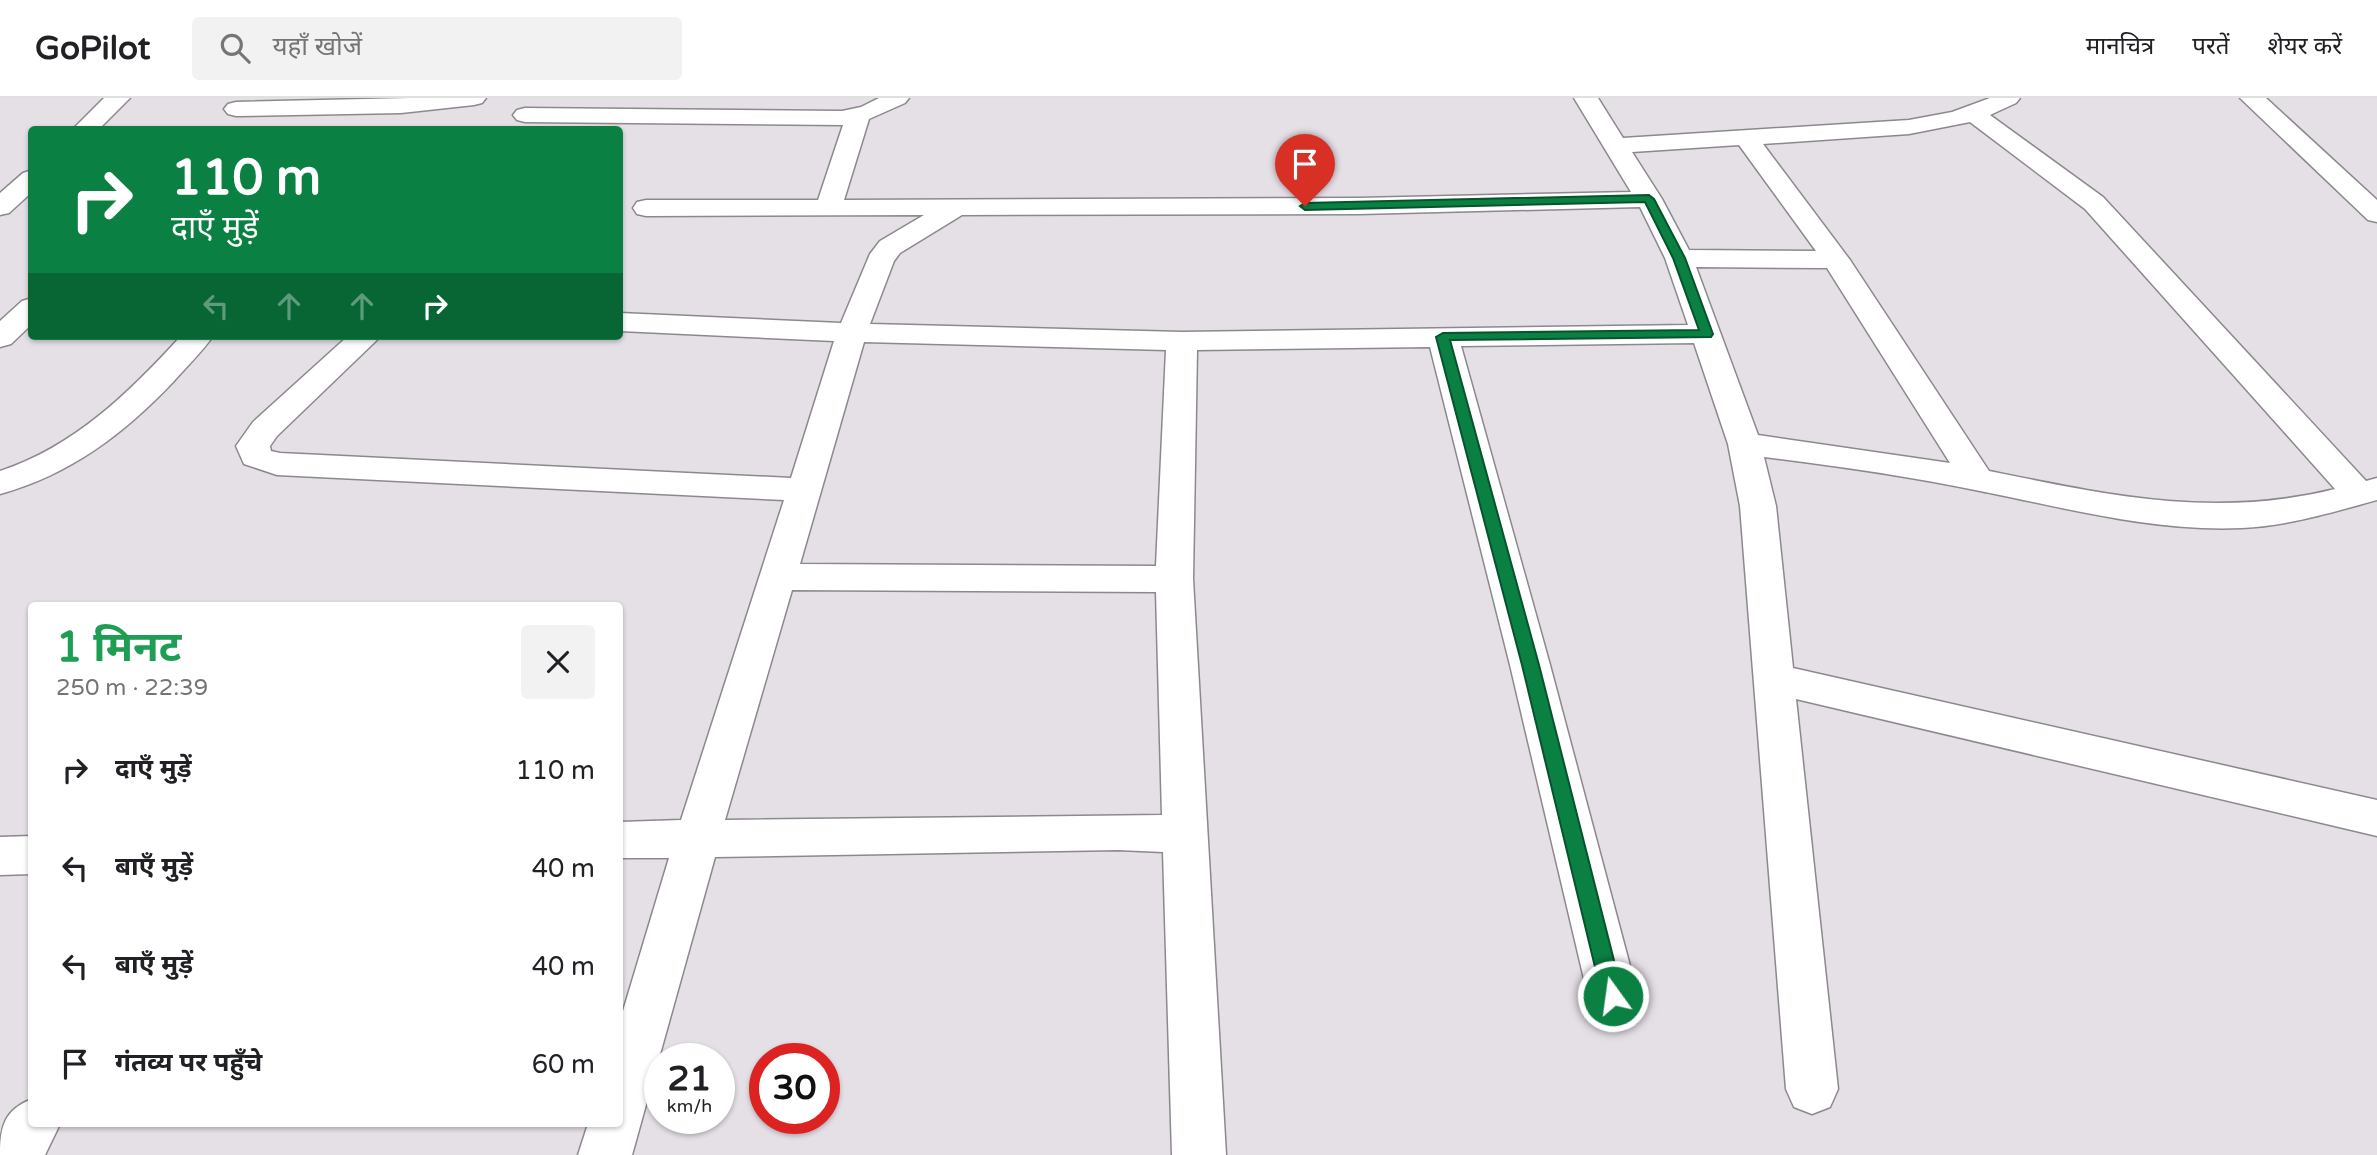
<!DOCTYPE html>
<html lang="hi">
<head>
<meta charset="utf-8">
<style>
  body { margin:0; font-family:"Varela Round","Noto Sans Devanagari",sans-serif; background:#f2f2f2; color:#202124; height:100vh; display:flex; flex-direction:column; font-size:26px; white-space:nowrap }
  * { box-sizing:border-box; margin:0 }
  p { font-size:23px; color:#757577 }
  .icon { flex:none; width:38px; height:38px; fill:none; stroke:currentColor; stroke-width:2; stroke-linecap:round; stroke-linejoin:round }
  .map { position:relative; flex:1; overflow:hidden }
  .panel { position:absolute; left:28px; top:504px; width:595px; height:525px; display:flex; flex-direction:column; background:#fff; border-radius:7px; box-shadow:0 2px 5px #0004 }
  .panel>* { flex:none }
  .top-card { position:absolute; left:28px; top:28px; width:595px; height:214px; border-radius:7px; box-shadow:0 2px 5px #0004; background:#0b8043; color:#fff; overflow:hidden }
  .speed { position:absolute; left:644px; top:945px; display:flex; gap:14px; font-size:35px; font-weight:700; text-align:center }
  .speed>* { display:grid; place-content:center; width:91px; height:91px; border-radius:50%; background:#fff; box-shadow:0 2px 5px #0004; line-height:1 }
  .speed small { font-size:18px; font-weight:400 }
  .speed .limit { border:10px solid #d22; background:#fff; color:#111 }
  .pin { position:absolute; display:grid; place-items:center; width:60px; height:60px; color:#fff; margin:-72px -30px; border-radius:50% 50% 50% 0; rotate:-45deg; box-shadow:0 0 7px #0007 }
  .pin .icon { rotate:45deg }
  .me { position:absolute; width:77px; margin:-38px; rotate:346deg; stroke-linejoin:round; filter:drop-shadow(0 0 5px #0008) }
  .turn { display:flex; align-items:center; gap:24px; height:147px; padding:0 28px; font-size:32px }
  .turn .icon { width:91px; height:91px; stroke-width:2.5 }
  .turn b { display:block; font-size:49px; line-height:60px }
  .lanes { display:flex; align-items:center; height:66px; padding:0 28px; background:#0003; justify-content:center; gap:35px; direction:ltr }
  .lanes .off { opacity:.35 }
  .round { display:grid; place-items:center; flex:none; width:74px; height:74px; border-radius:7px; background:#f2f2f2 }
  .headline { display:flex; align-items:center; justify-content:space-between; height:119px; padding:0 28px }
  h1 { font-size:42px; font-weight:700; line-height:52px; color:#1e9e55 }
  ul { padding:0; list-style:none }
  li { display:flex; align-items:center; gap:21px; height:98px; padding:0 28px }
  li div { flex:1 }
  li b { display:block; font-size:26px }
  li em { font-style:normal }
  header { display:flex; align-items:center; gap:42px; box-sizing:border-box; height:98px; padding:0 35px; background:#fff; border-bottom:2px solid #e0e0e0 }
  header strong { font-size:33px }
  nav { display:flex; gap:38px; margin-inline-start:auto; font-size:24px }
  .search { width:490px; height:63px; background:#f2f2f2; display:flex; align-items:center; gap:18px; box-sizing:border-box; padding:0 24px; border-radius:7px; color:#757577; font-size:26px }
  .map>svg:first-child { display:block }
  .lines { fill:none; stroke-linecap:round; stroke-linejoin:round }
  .street-casing { stroke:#8d888e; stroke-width:3 }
  .street { fill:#fff; fill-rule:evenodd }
  .route { fill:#0b8043; stroke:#07532c; stroke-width:2 }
</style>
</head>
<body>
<header>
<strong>GoPilot</strong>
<div class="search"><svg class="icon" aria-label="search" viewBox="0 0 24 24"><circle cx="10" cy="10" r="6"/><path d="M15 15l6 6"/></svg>यहाँ खोजें</div>
<nav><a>मानचित्र</a><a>परतें</a><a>शेयर करें</a></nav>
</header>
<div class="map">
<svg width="2377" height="1057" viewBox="0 0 2377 1057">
  <rect width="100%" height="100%" fill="#e5dfe6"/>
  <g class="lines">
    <!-- street casing -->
    <g class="street-casing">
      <path id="street" d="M 104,0 L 130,0 L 98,32 L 72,32 Z
        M 410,0 L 486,0 L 482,5 L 474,7 L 401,15 L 236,18 L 228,16 L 224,11 L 228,6 L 236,4 Z
        M 879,0 L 909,0 L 905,5 L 869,21 L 844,102 L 1359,100 L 1631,94 L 1574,0 L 1598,0 L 1623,40 L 1909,22 L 1952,14 L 1990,0 L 2020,0 L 2016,5 L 1990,17 L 2103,99 L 2366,383 L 2377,380 L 2377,402 C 2333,414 2288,428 2242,430 C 2153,434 2066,410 1980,393 C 1908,378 1837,368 1764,359 L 1776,408 L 1793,570 L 2377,702 L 2377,738 L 1796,601 L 1838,991 L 1830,1009 L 1812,1016 L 1794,1009 L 1786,991 L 1740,408 L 1728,346 L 1694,245 L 1461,248 L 1550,567 L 1638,898 L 1630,914 L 1613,921 L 1596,914 L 1588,898 L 1510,567 L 1430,249 L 1197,252 L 1193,481 L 1226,1057 L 1172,1057 L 1163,754 L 1118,752 L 715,759 L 632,1057 L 578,1057 L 588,1026 L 620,1026 L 620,923 L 669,760 L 620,760 L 620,724 L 681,722 L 784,402 L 277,377 L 244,366 L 236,348 L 253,324 L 348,238 L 381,238 L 277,338 L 270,348 L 271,353 L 280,355 L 791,380 L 834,243 L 620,233 L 620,215 L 841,225 L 870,156 L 880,143 L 924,117 L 646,118 L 637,116 L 633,110 L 637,104 L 646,102 L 818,102 L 843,27 L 525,24 L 517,22 L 513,17 L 517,12 L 525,10 L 842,13 L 861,9 ZM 1970,24 L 2085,111 L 2335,391 C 2214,421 2108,397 1989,373 L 1850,162 L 1763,46 L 1909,36 ZM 1739,47 L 1816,153 L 1689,152 L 1662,101 L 1632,54 ZM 1640,109 L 1665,160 L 1688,227 L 1182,234 L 870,226 L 894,163 L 900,155 L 962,117 L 1359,116 ZM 1696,169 L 1827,170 L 1950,365 L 1758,337 ZM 864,244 L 1166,252 L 1156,468 L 800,466 ZM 792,492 L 1156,494 L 1162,717 L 725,722 Z
        M 2240,0 L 2266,0 L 2377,102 L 2377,124 L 2368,122 Z
        M 32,72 L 32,94 L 9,115 L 0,117 L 0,95 L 23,75 Z
        M 32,200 L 32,226 L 11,246 L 0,249 L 0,223 L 22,203 Z
        M 181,238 L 213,238 C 202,254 187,268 174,283 C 125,335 70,377 0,396 L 0,373 C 74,349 130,294 181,238 Z
        M 32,738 L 32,776 L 0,777 L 0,739 Z
        M 32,1001 L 32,1026 L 60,1026 L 45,1057 L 0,1057 C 0,1029 4,1012 32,1001 Z"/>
    </g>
    <!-- street -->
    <use href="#street" class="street"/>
  </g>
  <!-- route -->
  <path class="route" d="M 1649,97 L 1654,101 L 1685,160 L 1713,236 L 1711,239 L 1450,242 L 1539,567 L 1623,898 L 1620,904 L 1613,907 L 1605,904 L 1602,898 L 1522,567 L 1436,239 L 1443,235 L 1699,232 L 1673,160 L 1645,104 L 1305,112 L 1300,108 L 1305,105 Z"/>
</svg>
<div class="speed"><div>21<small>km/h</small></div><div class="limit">30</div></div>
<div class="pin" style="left:1305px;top:108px;background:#d93025"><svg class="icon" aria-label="arrive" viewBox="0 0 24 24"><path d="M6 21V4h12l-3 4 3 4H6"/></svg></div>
<svg class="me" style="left:1613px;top:898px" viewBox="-20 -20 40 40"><circle r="17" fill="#0b8043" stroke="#fff" stroke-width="3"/><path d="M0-11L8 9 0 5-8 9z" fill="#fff"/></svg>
<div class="top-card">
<div class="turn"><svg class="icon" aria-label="right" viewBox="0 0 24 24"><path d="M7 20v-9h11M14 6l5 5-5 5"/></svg><div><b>110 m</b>दाएँ मुड़ें</div></div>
<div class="lanes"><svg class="icon off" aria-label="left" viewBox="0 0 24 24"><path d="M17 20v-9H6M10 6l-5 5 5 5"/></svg><svg class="icon off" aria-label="ahead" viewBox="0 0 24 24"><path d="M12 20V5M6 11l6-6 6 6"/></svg><svg class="icon off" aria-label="ahead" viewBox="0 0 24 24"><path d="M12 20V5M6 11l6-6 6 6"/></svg><svg class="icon" aria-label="right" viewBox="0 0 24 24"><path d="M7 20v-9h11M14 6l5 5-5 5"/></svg></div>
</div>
<section class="panel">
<div class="headline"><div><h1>1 मिनट</h1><p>250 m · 22:39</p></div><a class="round"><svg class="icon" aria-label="close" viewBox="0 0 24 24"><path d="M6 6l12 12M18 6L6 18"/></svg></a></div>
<ul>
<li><svg class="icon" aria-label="right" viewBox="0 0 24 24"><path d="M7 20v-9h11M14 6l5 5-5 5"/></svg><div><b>दाएँ मुड़ें</b></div><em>110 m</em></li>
<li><svg class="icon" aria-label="left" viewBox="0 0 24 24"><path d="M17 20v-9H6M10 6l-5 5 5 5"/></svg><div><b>बाएँ मुड़ें</b></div><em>40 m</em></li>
<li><svg class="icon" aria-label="left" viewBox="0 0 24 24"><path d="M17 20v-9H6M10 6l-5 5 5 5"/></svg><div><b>बाएँ मुड़ें</b></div><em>40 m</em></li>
<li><svg class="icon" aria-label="arrive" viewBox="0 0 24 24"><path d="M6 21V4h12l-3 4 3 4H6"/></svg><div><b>गंतव्य पर पहुँचे</b></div><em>60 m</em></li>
</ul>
</section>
</div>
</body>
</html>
